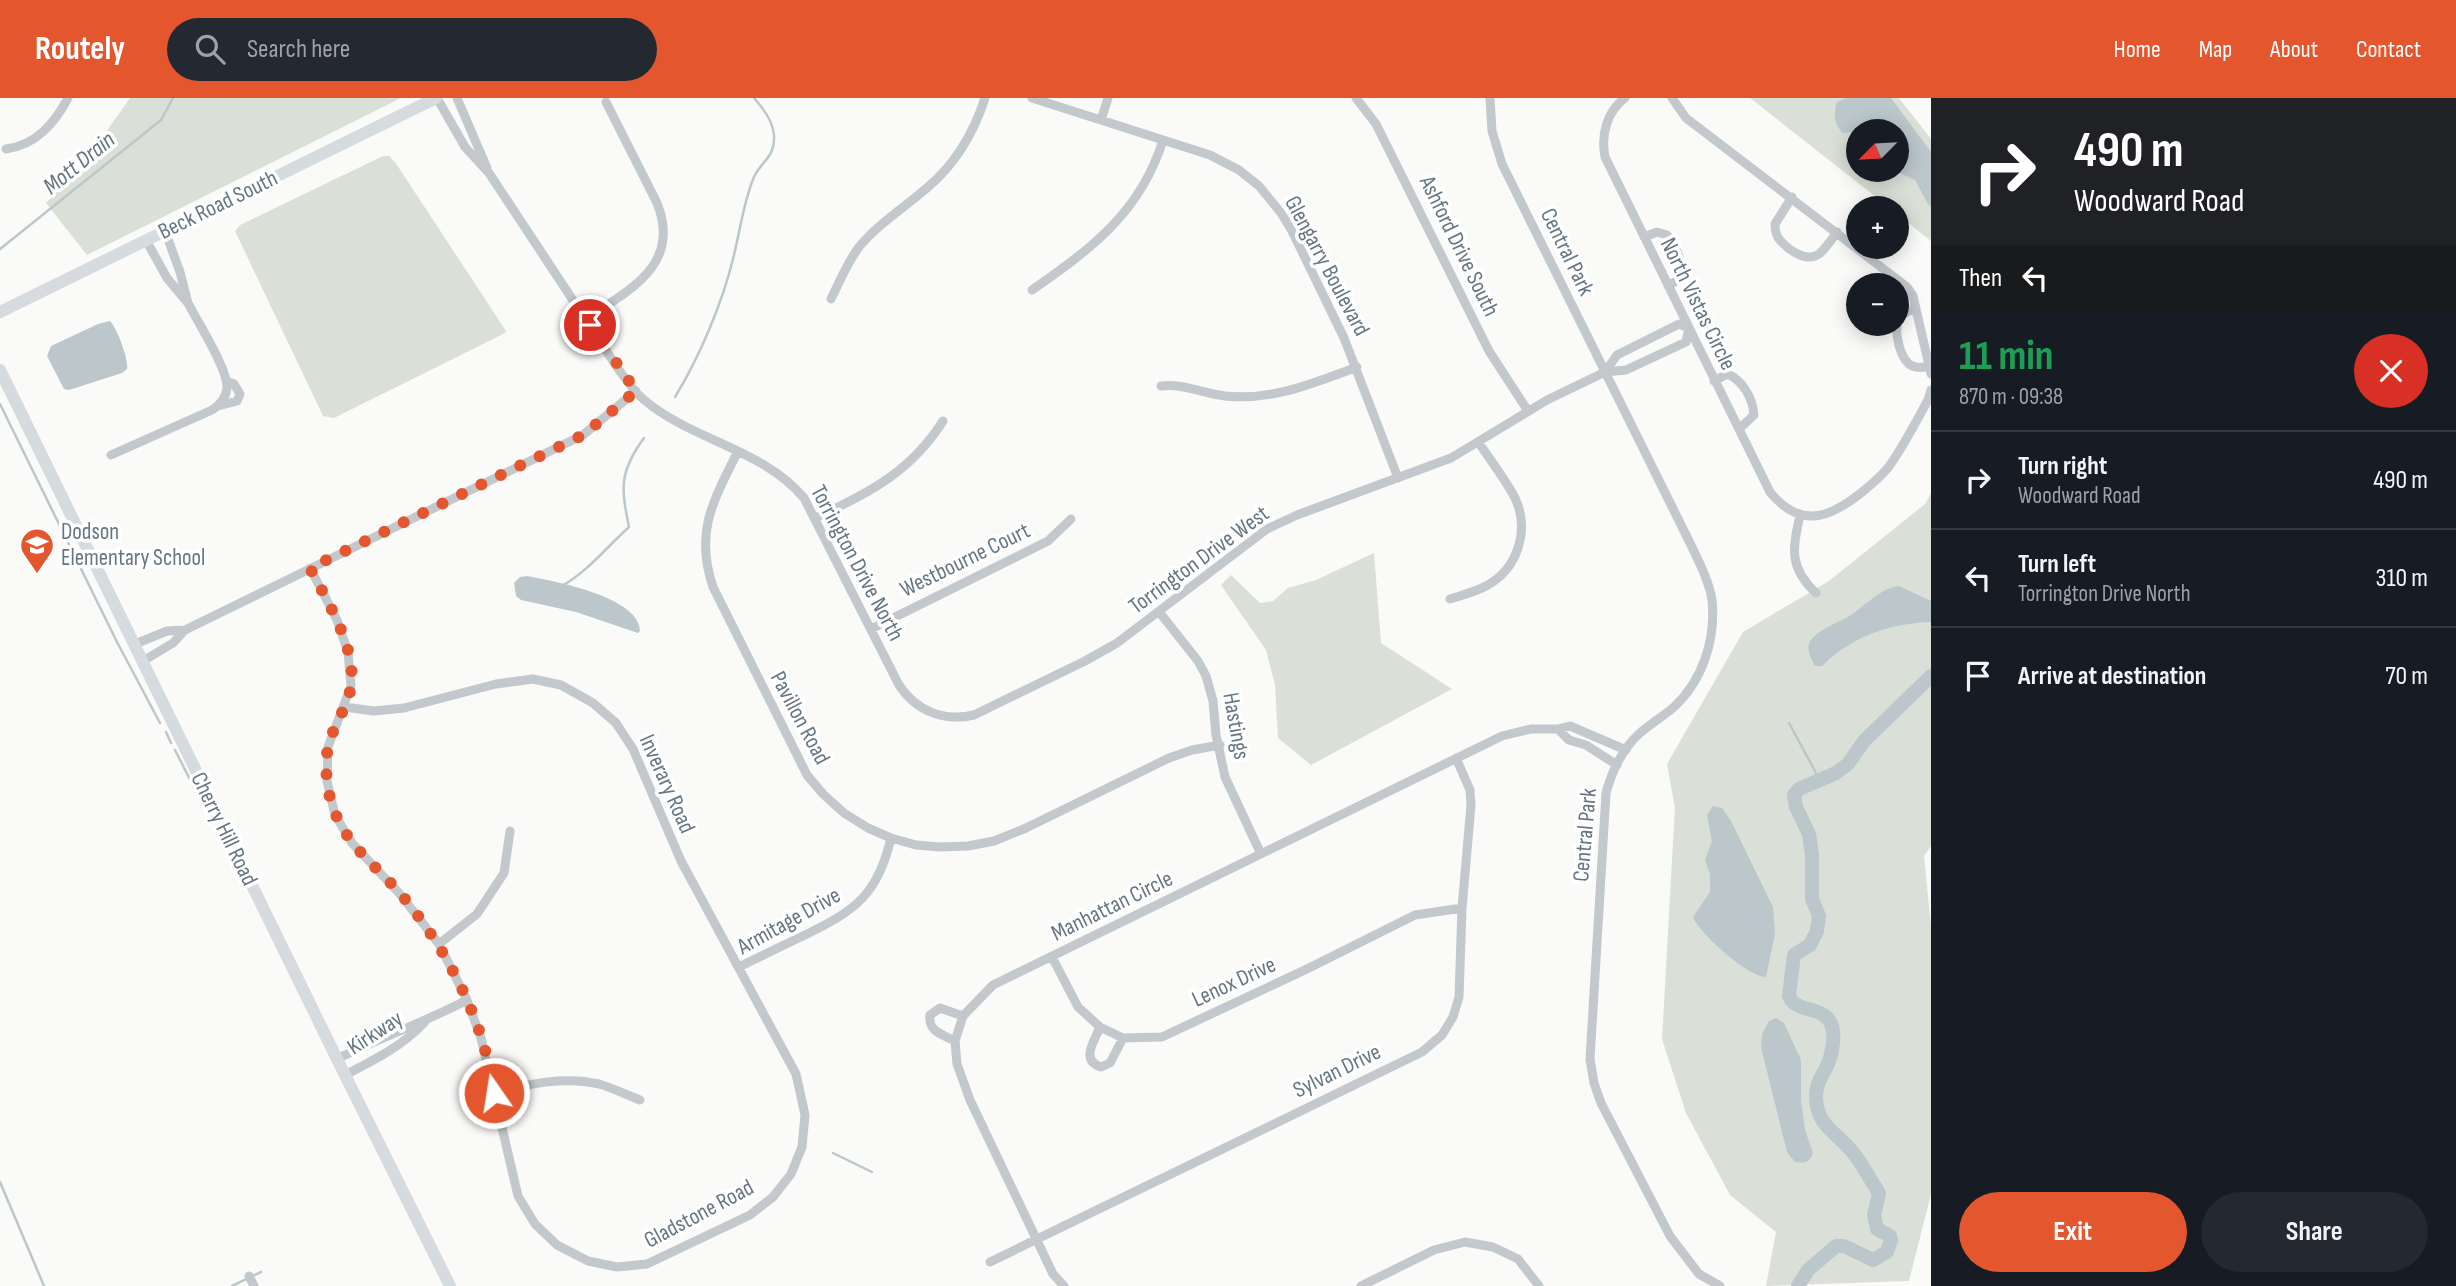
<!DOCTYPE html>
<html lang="en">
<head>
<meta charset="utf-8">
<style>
  body { margin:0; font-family:"Sofia Sans Condensed",sans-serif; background:#242831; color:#f1f3f6; height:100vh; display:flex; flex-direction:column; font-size:26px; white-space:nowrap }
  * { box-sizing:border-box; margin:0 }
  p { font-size:23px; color:#9ea1a6 }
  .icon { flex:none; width:38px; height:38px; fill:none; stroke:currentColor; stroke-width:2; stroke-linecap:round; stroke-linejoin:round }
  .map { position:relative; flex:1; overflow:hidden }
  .sheet { display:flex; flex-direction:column; background:#171b24; width:525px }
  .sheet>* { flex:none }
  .banner { background:#202124; color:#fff; overflow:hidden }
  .needle { width:46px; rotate:246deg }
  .tools { position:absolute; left:1846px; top:21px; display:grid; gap:14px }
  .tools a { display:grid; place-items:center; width:63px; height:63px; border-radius:50%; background:#171b24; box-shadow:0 4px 18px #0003; font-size:35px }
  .pin { position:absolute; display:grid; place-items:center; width:60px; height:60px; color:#fff; margin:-30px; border:4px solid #fff; border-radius:50%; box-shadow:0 2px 7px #0007 }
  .me { position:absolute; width:77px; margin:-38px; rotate:347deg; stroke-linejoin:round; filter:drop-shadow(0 0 5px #0008) }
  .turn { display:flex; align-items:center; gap:24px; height:147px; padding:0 28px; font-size:32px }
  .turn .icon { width:91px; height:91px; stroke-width:2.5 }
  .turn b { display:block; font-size:49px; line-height:60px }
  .then { display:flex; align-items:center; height:66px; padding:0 28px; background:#0003; gap:14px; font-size:26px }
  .round { display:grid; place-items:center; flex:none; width:74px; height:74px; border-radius:37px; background:#242831 }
  .overview { display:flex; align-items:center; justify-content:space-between; height:119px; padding:0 28px }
  h1 { font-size:42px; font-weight:700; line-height:52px; color:#1e9e55 }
  .action { display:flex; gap:14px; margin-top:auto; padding:14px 28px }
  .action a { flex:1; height:80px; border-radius:42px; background:#e4572e; color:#fff; font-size:28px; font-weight:700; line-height:80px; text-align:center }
  .action a+a { background:#242831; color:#f1f3f6 }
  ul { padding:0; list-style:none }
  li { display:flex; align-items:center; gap:21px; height:98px; padding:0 28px; border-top:2px solid #363941 }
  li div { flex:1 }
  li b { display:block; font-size:26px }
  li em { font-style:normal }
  header { display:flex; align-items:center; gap:42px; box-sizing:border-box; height:98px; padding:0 35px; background:#e4572e; color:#fff }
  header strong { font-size:33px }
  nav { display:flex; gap:38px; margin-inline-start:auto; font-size:24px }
  .search { width:490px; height:63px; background:#242831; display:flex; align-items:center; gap:18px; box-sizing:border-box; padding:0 24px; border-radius:38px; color:#9ea1a6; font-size:26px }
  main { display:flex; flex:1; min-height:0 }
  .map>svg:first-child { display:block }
  .green { fill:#dadfd7; fill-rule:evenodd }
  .water { fill:#bbc7cb }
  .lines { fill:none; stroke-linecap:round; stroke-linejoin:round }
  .stream { stroke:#bbc7cb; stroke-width:2.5 }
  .river { stroke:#bbc7cb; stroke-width:14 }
  .minor { stroke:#c3c8cc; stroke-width:9 }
  .secondary { stroke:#d6dbdf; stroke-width:12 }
  .route { stroke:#e4572e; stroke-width:12; stroke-dasharray:0 21.6 }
  .labels { text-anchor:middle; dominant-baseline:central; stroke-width:7; stroke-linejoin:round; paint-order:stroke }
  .street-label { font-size:23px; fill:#657683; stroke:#fff }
  .poi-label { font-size:23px; fill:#657683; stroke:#fff; text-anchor:start }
  .water-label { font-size:24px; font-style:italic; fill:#60757c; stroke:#fff }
</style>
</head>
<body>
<header>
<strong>Routely</strong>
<div class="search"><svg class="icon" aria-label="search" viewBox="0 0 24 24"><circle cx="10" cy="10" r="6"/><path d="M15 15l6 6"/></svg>Search here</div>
<nav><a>Home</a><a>Map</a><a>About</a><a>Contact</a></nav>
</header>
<main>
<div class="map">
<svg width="1931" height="1188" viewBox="0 0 1931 1188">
  <rect width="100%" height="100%" fill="#fafaf8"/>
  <!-- green -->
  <path class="green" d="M 130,0 L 401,0 L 87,157 L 46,105 L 82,68 Z
    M 1750,0 L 1899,0 L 1931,41 L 1931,143 L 1897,116 L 1897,110 L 1890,110 ZM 1858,33 L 1897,33 L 1897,72 L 1858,72 Z
    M 383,58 L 389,58 L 395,64 L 506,233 L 505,235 L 334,320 L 323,318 L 235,133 L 240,127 Z
    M 1931,395 L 1931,748 L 1924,758 L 1931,828 L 1931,1096 L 1909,1183 L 1766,1188 L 1776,1134 L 1730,1097 L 1686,1015 L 1662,941 L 1675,710 L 1667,666 L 1743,534 L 1829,483 L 1925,406 Z
    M 1374,455 L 1381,545 L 1452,591 L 1311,667 L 1278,640 L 1275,587 L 1266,552 L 1221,487 L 1231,477 L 1260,505 L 1273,503 L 1288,490 L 1316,482 Z"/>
  <!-- water -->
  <path class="water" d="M 1846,0 L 1891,0 L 1931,54 L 1931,108 L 1928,106 L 1915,82 L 1893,72 L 1897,72 L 1897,33 L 1858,33 L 1858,37 L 1854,34 L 1843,35 C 1834,26 1833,17 1837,4 Z
    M 110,223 C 117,230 129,262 127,271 L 122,275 L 69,292 L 64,291 L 47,258 L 51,248 L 98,226 Z
    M 527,478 C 554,483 640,499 640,533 L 638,535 L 576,514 L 521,502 L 516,498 L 514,485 L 520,479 Z
    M 1899,488 L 1931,503 L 1931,524 C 1890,525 1851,539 1822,568 L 1815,568 C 1811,560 1805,550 1811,542 C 1818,532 1837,525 1848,519 C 1864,509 1880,490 1899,488 Z
    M 1713,708 L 1722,710 L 1731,723 L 1773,809 L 1775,836 L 1766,879 C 1748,879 1699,835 1693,819 L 1710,794 L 1710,776 L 1705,762 L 1712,743 L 1707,717 Z
    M 1776,920 L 1784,925 L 1801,962 L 1801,1002 L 1805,1032 L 1813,1055 C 1809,1065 1805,1065 1795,1064 L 1787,1054 L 1761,949 L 1762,936 L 1769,923 Z"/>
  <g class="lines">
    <!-- stream -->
    <path class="stream" d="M 0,151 L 161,22 L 173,0
      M 675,299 C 699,260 722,206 733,161 C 740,134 743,105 754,79 C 762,62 775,60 774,37 C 773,23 763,10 754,0
      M 0,306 L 117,544 L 160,625
      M 562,488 C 588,473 607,449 629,429 C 621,390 619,374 644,340
      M 1789,625 L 1815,673 L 1818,683
      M 166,634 L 171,645
      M 175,652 L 206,713
      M 833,1055 L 872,1074
      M 0,1084 L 44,1188
      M 232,1188 L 261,1174"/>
    <!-- river -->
    <path class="river" d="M 1798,1188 L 1808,1172 L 1836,1148 L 1844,1148 L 1873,1162 L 1887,1154 L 1891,1142 L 1890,1138 L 1877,1131 L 1874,1117 L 1879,1096 L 1876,1090 C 1867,1077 1860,1061 1849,1050 C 1834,1033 1816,1026 1816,998 C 1816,985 1822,979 1827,968 C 1832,957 1836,937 1831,926 C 1824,907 1796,916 1789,898 L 1794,857 L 1810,847 L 1817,833 L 1819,818 L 1812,801 L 1812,757 L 1809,736 L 1796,709 L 1794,697 L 1799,691 L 1836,675 L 1848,666 L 1864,643 L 1931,578"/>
    <!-- minor -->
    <path class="minor" d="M 437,0 L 465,49 L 489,75 L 619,272 C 626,282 634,293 643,301 C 692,343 762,350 804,400 L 899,587 C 916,613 944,624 974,617 L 1085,563 L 1117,545 L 1267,431 L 1297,417 L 1451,360 L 1547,302 L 1605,274 L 1626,272 L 1686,244 L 1689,230 L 1679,226 L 1617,257 L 1605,274
      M 457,0 L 487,70
      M 1032,0 L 1210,57 L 1239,72 L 1259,88 L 1281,115 L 1292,133 L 1344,240 L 1398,380
      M 1356,0 L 1376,26 L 1489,253 L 1528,313
      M 1490,0 L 1492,33 L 1502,66 L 1691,447 C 1699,464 1709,483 1712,502 C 1716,541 1703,582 1674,609 C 1664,618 1651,625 1640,635 C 1623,650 1612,673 1606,695 L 1590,961 L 1594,985 L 1601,1005 L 1670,1138 L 1699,1176 L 1720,1188
      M 1625,0 C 1606,14 1601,38 1605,59 L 1770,394 C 1802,434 1834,418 1867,390 C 1875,383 1884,376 1890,367 C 1904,347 1916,324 1928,302 L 1931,292
      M 1672,0 L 1686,20 L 1907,189 L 1913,198 L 1931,276
      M 1101,22 L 1108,0
      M 6,51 C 36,47 54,26 68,0
      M 1792,99 L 1775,126 C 1775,131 1776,138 1780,142 C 1788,152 1807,165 1819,156 C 1826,150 1832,141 1837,134
      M 1644,139 L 1657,134 L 1667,137 C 1677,150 1682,162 1683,179 L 1668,188
      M 146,142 L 167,180 L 188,205 L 180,174 L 165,133
      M 1032,192 C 1091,151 1141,114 1163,42
      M 831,201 C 840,183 847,165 859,149 C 878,126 905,109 928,89 C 955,66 974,34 985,0
      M 1915,210 C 1911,212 1904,215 1901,218 C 1892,228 1899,256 1908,265 C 1914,271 1922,269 1930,269
      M 586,221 C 629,192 682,167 657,105 L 606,4
      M 1714,283 L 1727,276 C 1743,282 1753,301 1754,317 L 1739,331
      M 1161,288 C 1183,285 1204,296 1225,298 C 1272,303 1314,285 1357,269
      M 218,308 L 237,303 L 240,296 L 234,286 L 226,283
      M 738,353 C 714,402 694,433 713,489 L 807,677 L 823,696 L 844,715 L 868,730 L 891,740 L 916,747 L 940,749 L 968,748 L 994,743 L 1026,730 L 1169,660 L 1192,652 L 1220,647
      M 111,357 L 212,312 C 220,307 226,299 227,290 C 228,271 197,223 188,205
      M 1800,417 C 1793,450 1788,469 1816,495
      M 816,420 C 869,394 910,375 943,323
      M 310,470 L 337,522 L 348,554 L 351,588 L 328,649 L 327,683 L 335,717 L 352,745 L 399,795 L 439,846 L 467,902 L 481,940 L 518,1098 L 535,1126 L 557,1147 L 588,1163 L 617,1169 L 647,1166 L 750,1117 L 773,1099 L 791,1076 L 802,1049 L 805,1017 L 796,976 L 681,763 L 633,651 L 616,625 L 593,605 L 561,587 L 533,581 L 496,586 L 404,610 L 374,613 L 344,609
      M 1450,501 C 1462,497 1475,494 1486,488 C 1518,471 1530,432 1515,400 C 1505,381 1491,363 1479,345
      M 1160,515 L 1198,563 L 1206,578 L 1213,603 L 1216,637 L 1225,679 L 1261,756
      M 871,531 L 1048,443 L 1071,421
      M 135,546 L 167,533 L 185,532
      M 143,563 L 173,545 L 185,532 L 583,337 L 636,293
      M 1558,631 L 1569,642 L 1586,647 L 1617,667
      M 439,846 L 477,816 L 504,775 L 510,733
      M 1052,859 L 1078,909 L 1100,929 L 1123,940 L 1162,939 L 1309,870 L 1415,817 L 1462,810
      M 739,869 C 761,858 784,847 807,836 C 856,812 878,796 891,740
      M 1100,929 C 1094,944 1080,962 1101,969 L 1110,965 L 1123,940
      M 955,943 C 942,936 928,934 930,917 L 940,910 L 963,918
      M 337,961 C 380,940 425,924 467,902
      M 345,977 C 374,962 401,949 424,925
      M 494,995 C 528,986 563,978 599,986 C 613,990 627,997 640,1002
      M 990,1164 L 1422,954 L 1442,937 L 1453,919 L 1459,899 L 1462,810 L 1471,707 L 1470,692 L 1456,660
      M 249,1178 L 254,1188
      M 1064,1188 L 1053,1176 L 970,1002 L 957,966 L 955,943 L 963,918 L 993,887 L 1502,638 L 1531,631 L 1558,631 L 1570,628 L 1626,652
      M 1361,1188 L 1434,1152 L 1465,1144 L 1493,1149 L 1518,1161 L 1539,1188"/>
    <!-- secondary -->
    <path class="secondary" d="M 0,214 L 436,0
      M 0,272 L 337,961 L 450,1188"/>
  </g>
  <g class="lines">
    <!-- route -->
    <path class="route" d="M 494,995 C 490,976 487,956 481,938 C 463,885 436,838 400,795 C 378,770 349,749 336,717 C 327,698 324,670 328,649 C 333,628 347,610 351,589 C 357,550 327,503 310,470 L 583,337 L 636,293 L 590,227"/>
  </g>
  <!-- icons -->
  <defs>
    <g id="school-pin" transform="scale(1.75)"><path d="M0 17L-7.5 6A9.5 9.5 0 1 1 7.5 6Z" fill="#e4572e" stroke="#fff"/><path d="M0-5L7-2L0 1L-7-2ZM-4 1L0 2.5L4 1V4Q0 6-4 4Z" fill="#fff"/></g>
  </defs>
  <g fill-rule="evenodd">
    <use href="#school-pin" x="37" y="447"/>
  </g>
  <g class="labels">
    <!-- street labels -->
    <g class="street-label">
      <text transform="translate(218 107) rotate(-26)">Beck Road South</text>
      <text transform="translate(1459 148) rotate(64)">Ashford Drive South</text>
      <text transform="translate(1567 154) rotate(64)">Central Park</text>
      <text transform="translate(1327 168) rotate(62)">Glengarry Boulevard</text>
      <text transform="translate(1698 206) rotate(64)">North Vistas Circle</text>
      <text transform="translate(965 462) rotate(-26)">Westbourne Court</text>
      <text transform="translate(1199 462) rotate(-36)">Torrington Drive West</text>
      <text transform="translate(857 465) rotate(62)">Torrington Drive North</text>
      <text transform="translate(800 620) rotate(62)">Pavillon Road</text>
      <text transform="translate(1236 628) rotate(80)">Hastings</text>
      <text transform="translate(667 686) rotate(66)">Inverary Road</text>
      <text transform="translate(224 731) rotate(64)">Cherry Hill Road</text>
      <text transform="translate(1585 737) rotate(-85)">Central Park</text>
      <text transform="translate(1112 808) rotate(-26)">Manhattan Circle</text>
      <text transform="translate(789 823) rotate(-29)">Armitage Drive</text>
      <text transform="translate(1234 884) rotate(-25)">Lenox Drive</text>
      <text transform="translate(375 935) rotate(-33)">Kirkway</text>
      <text transform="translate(1337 973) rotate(-26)">Sylvan Drive</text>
      <text transform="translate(699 1116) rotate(-28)">Gladstone Road</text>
    </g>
    <!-- poi labels -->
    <g class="poi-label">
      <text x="61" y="434">Dodson<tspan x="61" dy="26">Elementary School</tspan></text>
    </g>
    <!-- water labels -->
    <g class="water-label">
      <text transform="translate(79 65) rotate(-39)">Mott Drain</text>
    </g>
  </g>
</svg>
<div class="tools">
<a><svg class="needle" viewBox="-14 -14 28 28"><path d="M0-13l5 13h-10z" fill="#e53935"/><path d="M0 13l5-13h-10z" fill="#9ea1a6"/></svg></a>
<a>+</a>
<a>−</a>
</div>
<div class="pin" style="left:590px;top:227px;background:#d93025"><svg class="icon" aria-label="arrive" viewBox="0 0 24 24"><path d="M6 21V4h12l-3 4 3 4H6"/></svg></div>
<svg class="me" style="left:494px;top:995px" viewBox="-20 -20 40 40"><circle r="17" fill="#e4572e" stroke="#fff" stroke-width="3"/><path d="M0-11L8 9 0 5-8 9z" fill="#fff"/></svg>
</div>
<section class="sheet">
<div class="banner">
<div class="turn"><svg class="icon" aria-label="right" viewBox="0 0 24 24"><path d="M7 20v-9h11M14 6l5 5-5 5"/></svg><div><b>490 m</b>Woodward Road</div></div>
<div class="then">Then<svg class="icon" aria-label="left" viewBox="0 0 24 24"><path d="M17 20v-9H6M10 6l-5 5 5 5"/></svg></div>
</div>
<div class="overview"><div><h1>11 min</h1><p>870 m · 09:38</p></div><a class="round" style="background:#d93025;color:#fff"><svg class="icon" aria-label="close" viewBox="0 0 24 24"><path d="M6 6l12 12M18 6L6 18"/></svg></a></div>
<ul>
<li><svg class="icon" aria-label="right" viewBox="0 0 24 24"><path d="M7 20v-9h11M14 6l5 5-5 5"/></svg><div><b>Turn right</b><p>Woodward Road</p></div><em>490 m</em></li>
<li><svg class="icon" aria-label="left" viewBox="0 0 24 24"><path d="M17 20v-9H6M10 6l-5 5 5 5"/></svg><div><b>Turn left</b><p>Torrington Drive North</p></div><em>310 m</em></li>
<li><svg class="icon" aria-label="arrive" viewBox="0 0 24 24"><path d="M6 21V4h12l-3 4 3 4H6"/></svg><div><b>Arrive at destination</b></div><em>70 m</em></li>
</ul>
<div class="action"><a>Exit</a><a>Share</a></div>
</section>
</main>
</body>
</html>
